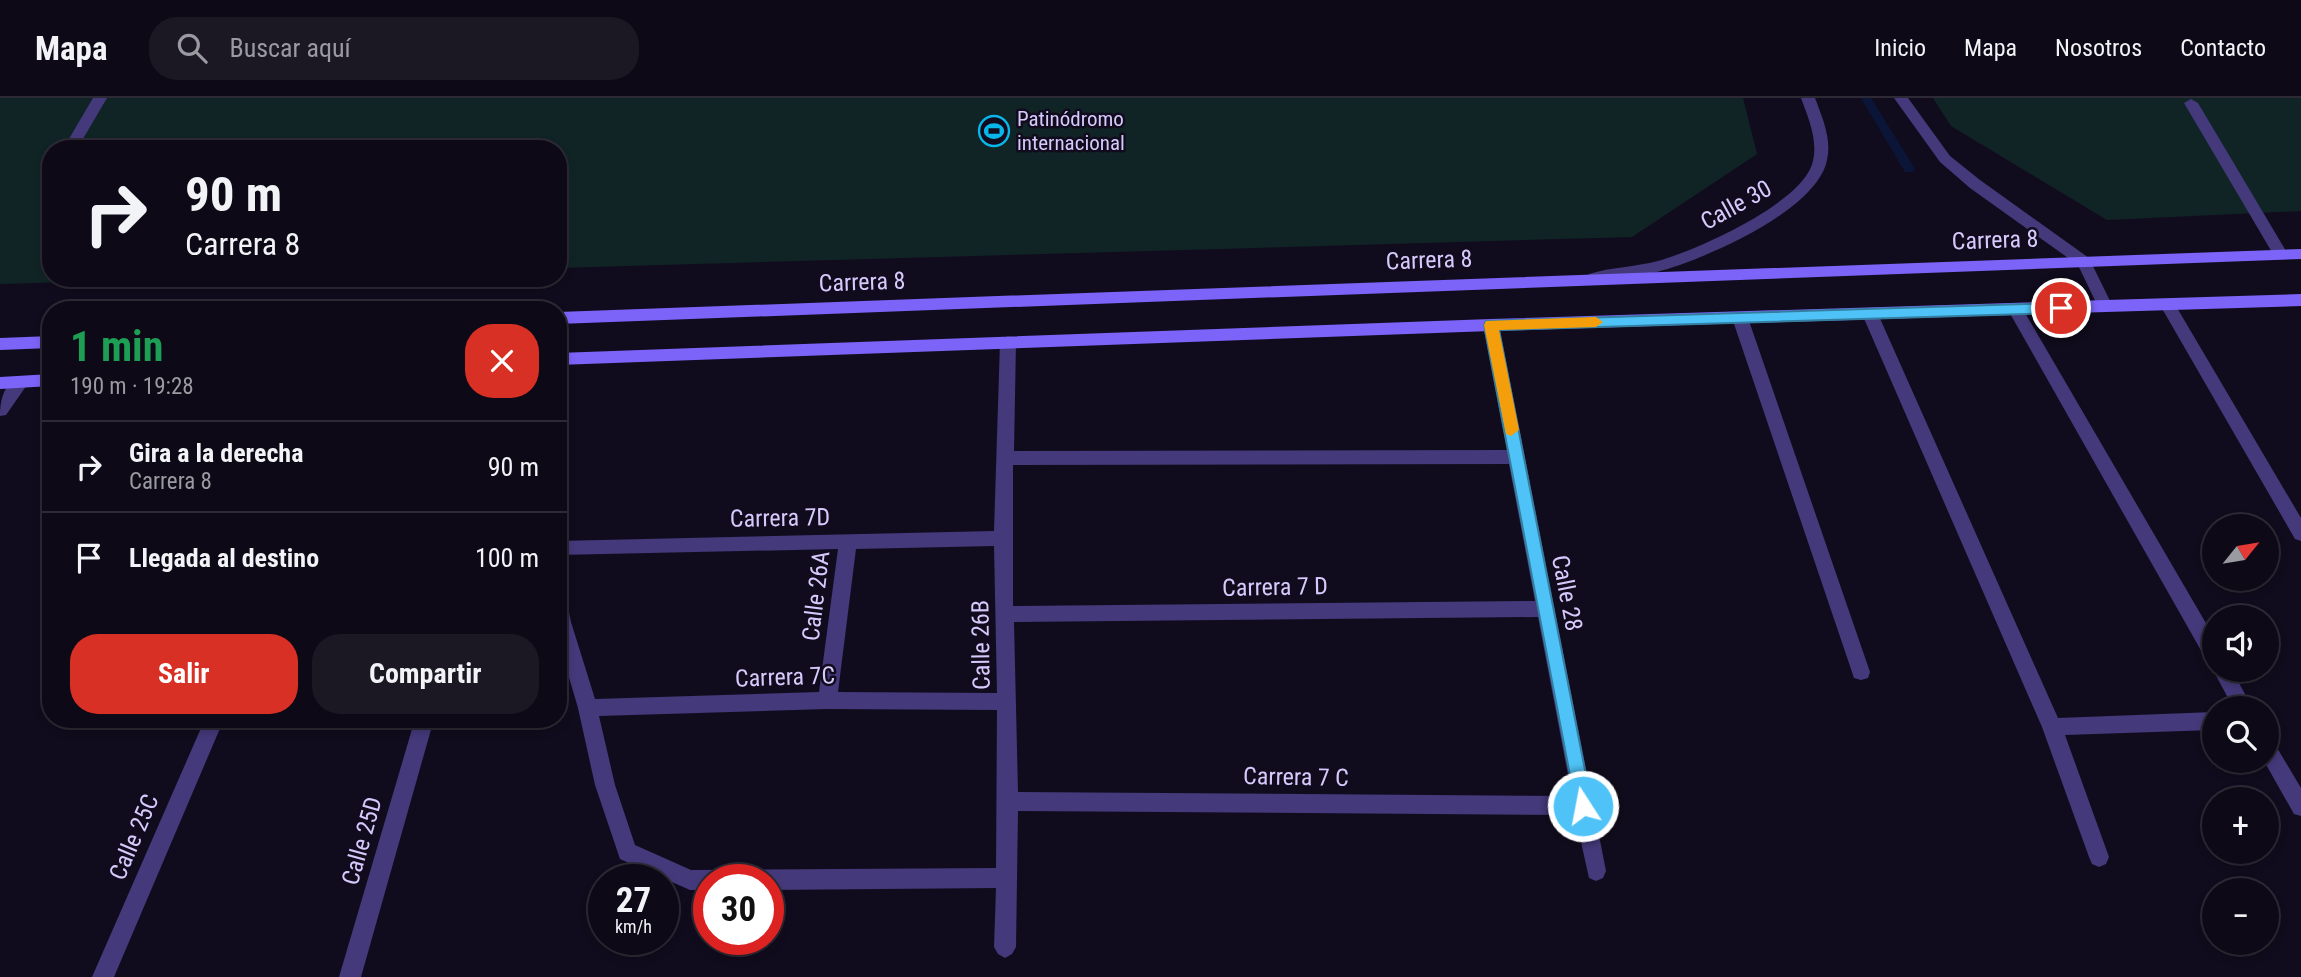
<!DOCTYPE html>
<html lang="es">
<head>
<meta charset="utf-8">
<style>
  body { margin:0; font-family:"Roboto Condensed",sans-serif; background:#1b1723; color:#f1f3f6; height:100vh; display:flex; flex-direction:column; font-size:26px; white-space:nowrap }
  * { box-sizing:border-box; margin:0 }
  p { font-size:23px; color:#9a9aa1 }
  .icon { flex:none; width:38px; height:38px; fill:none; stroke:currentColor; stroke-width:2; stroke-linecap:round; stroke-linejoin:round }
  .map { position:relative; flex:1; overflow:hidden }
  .panel { position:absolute; left:42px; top:203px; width:525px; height:427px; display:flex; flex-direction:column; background:#0d0916; border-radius:28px; box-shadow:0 4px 10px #0003,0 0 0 2px #2d2a35 }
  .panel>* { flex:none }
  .hud { position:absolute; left:42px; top:42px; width:525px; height:147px; border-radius:28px; box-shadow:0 4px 10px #0003,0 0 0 2px #2d2a35; background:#0d0916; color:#f1f3f6; overflow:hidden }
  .needle { width:46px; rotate:60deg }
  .tools { position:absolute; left:2202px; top:416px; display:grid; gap:14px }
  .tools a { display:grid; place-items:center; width:77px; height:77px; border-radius:50%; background:#0d0916; box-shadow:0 4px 10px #0003,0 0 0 2px #2d2a35; font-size:35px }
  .speed { position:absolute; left:588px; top:766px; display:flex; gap:14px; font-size:35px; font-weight:700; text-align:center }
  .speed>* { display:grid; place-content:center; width:91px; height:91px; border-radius:50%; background:#0d0916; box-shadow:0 4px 10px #0003,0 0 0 2px #2d2a35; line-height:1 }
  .speed small { font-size:18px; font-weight:400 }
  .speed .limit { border:10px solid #d22; background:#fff; color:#111 }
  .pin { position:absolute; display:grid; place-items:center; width:60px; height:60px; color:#fff; margin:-30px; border:4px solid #fff; border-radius:50%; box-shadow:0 2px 7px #0007 }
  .me { position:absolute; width:77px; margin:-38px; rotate:349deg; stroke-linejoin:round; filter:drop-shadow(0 0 5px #0008) }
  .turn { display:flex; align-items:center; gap:24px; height:147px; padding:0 28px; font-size:32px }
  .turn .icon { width:91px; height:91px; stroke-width:2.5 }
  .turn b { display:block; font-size:49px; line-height:60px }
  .round { display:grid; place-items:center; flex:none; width:74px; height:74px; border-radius:28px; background:#1b1723 }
  .headline { display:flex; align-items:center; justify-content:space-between; height:119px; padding:0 28px }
  h1 { font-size:42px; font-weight:700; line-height:52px; color:#1e9e55 }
  .button { display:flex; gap:14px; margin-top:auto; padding:14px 28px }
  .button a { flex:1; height:80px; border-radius:28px; background:#d93025; color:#fff; font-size:28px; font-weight:700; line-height:80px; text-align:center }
  .button a+a { background:#1b1723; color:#f1f3f6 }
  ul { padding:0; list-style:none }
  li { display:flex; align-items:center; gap:21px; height:91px; padding:0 28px; border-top:2px solid #2d2a35 }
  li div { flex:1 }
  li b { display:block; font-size:26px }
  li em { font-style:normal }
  header { display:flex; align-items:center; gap:42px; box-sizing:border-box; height:98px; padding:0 35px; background:#0d0916; border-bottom:2px solid #2d2a35 }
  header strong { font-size:33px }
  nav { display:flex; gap:38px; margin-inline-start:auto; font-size:24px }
  .search { width:490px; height:63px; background:#1b1723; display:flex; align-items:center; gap:18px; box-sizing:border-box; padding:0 24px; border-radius:28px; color:#9a9aa1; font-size:26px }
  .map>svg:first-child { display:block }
  .green { fill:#102426 }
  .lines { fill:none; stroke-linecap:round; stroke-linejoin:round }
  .stream { fill:#0a1538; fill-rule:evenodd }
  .lane { fill:#44397a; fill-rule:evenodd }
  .street { fill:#44397a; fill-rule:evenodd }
  .secondary { fill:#7c64f9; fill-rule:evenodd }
  .route { fill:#4fc3f7; stroke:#337fa1; stroke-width:2 }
  .slow { fill:#f59e0b }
  .labels { text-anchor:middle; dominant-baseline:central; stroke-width:5; stroke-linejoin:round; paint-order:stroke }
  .far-poi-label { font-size:21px; fill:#d6cafd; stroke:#110c1d; text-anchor:start }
  .street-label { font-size:24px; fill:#d6cafd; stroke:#110c1d }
</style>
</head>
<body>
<header>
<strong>Mapa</strong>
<div class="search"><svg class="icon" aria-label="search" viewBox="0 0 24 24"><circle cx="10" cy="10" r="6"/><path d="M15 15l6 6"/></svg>Buscar aquí</div>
<nav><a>Inicio</a><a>Mapa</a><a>Nosotros</a><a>Contacto</a></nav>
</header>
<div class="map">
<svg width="2301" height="879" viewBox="0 0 2301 879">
  <rect width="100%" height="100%" fill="#110c1d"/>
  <!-- green -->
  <path class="green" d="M 0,0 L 1743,0 L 1757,56 L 1632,139 L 558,170 L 558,51 L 51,51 L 51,180 L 199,180 L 0,186 Z
    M 1933,0 L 2301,0 L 2301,113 L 2107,122 L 1951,28 Z"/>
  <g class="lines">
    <!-- stream -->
    <path class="stream" d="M 1861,0 L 1871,0 L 1915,71 L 1913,74 L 1905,74 Z"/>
    <!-- lane -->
    <path class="lane" d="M 93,0 L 107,0 L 77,51 L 63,51 Z
      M 2191,1 L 2198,5 L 2286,153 L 2289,157 L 2286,161 L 2276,161 L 2184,5 Z
      M 51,77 L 51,88 L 45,86 L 43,83 Z
      M 1740,214 L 1748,220 L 1870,574 L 1868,580 L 1861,582 L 1854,580 L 1852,574 L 1732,220 Z
      M 21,278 L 29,284 L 6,317 L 0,318 C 0,302 4,284 21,278 Z"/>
    <!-- street -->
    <path class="street" d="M 1801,0 L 1815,0 C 1822,19 1832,41 1827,62 C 1817,113 1703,162 1657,174 C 1637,179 1615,182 1594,186 L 1589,184 L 1586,180 L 1589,176 C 1611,169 1635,169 1658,163 C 1696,152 1804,105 1813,63 C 1818,42 1808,19 1801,0 Z
      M 1894,0 L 1908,0 L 1950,58 L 1980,82 L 2089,160 L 2113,209 L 2110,213 L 2100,213 L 2078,167 L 1970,90 L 1940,64 Z
      M 2168,201 L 2173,203 L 2301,420 L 2301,443 L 2295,441 L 2160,207 Z
      M 2016,206 L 2021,208 L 2214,539 L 2214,565 L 2207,563 L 2008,212 Z
      M 1870,210 L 1878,216 L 2058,620 L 2214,614 L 2214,632 L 2065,637 L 2109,759 L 2106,766 L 2099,769 L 2092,766 L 2089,759 L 2042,629 L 1862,216 Z
      M 1491,221 L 1499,227 L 1606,773 L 1603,780 L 1596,783 L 1589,780 L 1575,717 L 1018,713 L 1016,849 L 1012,856 L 1005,860 L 998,856 L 994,849 L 996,790 L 768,792 L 768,782 L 709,782 L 709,792 L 690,792 L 620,761 L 595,687 L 578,610 L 558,542 L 558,487 L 564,490 L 571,524 L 595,601 L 819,594 L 838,451 L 558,457 L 558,443 L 994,433 L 1000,244 L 1008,238 L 1016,244 L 1014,353 L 1507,352 L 1483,227 ZM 1509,366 L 1535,503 L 1013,508 L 1013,367 ZM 994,448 L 997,595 L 838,594 L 856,451 ZM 1538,519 L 1572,698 L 1018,694 L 1014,524 ZM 827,611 L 997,612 L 996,770 L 691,772 L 635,747 L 615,687 L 599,618 Z
      M 2214,570 L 2214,572 L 2232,572 L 2253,611 L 2234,611 L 2213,572 Z
      M 205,621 L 224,621 L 114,879 L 92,879 Z
      M 415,621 L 434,621 L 361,879 L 339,879 Z
      M 2266,640 L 2273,643 L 2301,690 L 2301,718 L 2294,716 L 2264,663 L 2266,663 Z"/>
    <!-- secondary -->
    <path class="secondary" d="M 2301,151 L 2301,161 L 558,226 L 558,214 Z
      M 2301,196 L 2301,208 L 1491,233 L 558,267 L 558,255 L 1491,221 Z
      M 51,238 L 51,250 L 0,252 L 0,240 Z
      M 51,276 L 51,288 L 0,291 L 0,279 Z"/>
  </g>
  <!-- route -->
  <path class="route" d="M 2061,205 L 2068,210 L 2061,215 L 1499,232 L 1592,708 L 1590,714 L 1583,717 L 1577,714 L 1484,227 L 1486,223 Z"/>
  <!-- slow -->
  <path class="slow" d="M 1596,219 L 1603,224 L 1596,229 L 1499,232 L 1519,332 L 1511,338 L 1506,336 L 1484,227 L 1486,223 Z"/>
  <!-- icons -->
  <defs>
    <g id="stadium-ring" transform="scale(1.575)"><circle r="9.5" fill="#110c1d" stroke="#09b6ea" stroke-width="1.5"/><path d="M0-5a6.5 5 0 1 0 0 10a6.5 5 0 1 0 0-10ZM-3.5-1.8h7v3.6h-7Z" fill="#09b6ea"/></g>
  </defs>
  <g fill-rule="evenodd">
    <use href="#stadium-ring" x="994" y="33"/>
  </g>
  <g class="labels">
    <!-- far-poi labels -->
    <g class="far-poi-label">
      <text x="1017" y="21">Patinódromo<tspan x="1017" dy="24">internacional</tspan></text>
    </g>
    <!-- street labels -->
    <g class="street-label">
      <text transform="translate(1736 107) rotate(-29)">Calle 30</text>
      <text transform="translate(1995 142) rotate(-2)">Carrera 8</text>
      <text transform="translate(1429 162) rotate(-2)">Carrera 8</text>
      <text transform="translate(862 184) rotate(-2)">Carrera 8</text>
      <text transform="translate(780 420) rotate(-1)">Carrera 7D</text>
      <text transform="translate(1275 489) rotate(-1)">Carrera 7 D</text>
      <text transform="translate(1567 495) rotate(79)">Calle 28</text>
      <text transform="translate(816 498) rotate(-83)">Calle 26A</text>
      <text transform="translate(981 547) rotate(-91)">Calle 26B</text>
      <text transform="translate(785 579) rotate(-2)">Carrera 7C</text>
      <text transform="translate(1296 679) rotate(1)">Carrera 7 C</text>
      <text transform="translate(134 739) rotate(-67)">Calle 25C</text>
      <text transform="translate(362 743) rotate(-74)">Calle 25D</text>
    </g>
  </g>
</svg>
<div class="tools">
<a><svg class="needle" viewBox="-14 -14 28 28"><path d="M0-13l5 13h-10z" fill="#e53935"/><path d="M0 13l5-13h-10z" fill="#9a9aa1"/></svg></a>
<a><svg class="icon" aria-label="sound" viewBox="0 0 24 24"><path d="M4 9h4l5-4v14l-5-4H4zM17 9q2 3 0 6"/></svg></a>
<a><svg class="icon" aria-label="search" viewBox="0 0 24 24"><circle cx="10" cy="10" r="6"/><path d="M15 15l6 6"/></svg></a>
<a>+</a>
<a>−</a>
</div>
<div class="speed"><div>27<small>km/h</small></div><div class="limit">30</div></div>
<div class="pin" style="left:2061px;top:210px;background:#d93025"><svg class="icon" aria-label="arrive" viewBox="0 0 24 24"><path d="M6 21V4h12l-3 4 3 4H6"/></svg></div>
<svg class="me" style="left:1583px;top:708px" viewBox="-20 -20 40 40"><circle r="17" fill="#4fc3f7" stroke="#fff" stroke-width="3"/><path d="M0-11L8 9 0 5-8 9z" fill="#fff"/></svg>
<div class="hud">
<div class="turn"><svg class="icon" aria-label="right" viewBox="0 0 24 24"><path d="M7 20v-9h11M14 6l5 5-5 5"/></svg><div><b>90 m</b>Carrera 8</div></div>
</div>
<section class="panel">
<div class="headline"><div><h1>1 min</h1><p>190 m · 19:28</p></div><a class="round" style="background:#d93025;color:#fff"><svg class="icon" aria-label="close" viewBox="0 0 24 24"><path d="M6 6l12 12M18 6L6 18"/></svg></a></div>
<ul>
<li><svg class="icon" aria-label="right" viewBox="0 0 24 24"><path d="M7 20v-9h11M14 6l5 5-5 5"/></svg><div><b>Gira a la derecha</b><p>Carrera 8</p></div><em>90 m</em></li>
<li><svg class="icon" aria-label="arrive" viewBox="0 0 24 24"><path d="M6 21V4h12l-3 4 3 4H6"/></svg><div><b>Llegada al destino</b></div><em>100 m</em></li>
</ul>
<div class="button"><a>Salir</a><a>Compartir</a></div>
</section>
</div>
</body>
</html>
